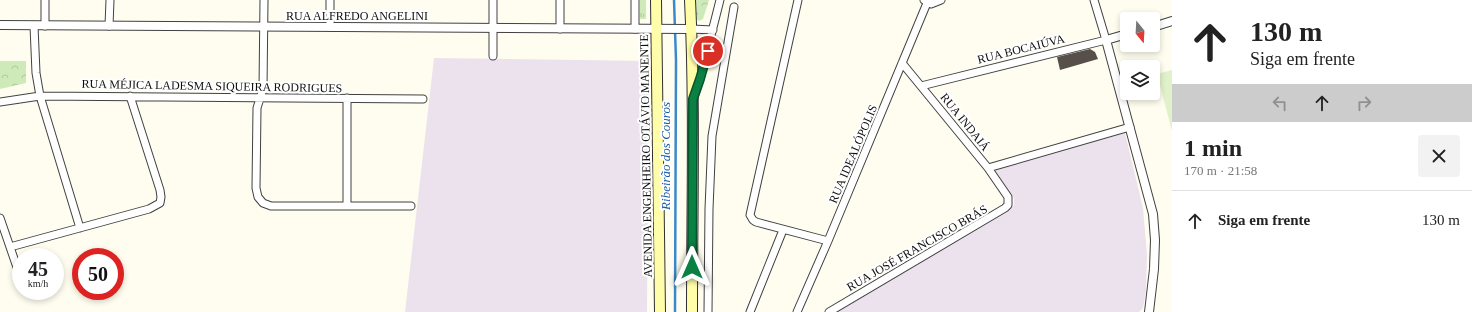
<!DOCTYPE html>
<html lang="pt">
<head>
<meta charset="utf-8">
<style>
  body { margin:0; font-family:"Times New Roman",serif; background:#f2f2f2; color:#222; height:100vh; display:flex; flex-direction:column; font-size:15px; white-space:nowrap }
  * { box-sizing:border-box; margin:0 }
  p { font-size:13px; color:#767676 }
  .icon { flex:none; width:22px; height:22px; fill:none; stroke:currentColor; stroke-width:2; stroke-linecap:round; stroke-linejoin:round }
  .map { position:relative; flex:1; overflow:hidden }
  .panel { display:flex; flex-direction:column; background:#fff; width:300px }
  .panel>* { flex:none }
  .hud { background:#fff; color:#222; overflow:hidden }
  .needle { width:26px; rotate:162deg }
  .tools { position:absolute; left:1120px; top:12px; display:grid; gap:8px }
  .tools a { display:grid; place-items:center; width:40px; height:40px; border-radius:4px; background:#fff; box-shadow:0 2px 6px #0003; font-size:20px }
  .speed { position:absolute; left:12px; top:248px; display:flex; gap:8px; font-size:20px; font-weight:700; text-align:center }
  .speed>* { display:grid; place-content:center; width:52px; height:52px; border-radius:50%; background:#fff; box-shadow:0 2px 6px #0003; line-height:1 }
  .speed small { font-size:10px; font-weight:400 }
  .speed .limit { border:6px solid #d22; background:#fff; color:#111 }
  .pin { position:absolute; display:grid; place-items:center; width:34px; height:34px; color:#fff; margin:-17px; border:2px solid #fff; border-radius:50%; box-shadow:0 1px 4px #0007 }
  .me { position:absolute; width:44px; margin:-22px; rotate:0deg; stroke-linejoin:round; filter:drop-shadow(0 0 3px #0008) }
  .turn { display:flex; align-items:center; gap:14px; height:84px; padding:0 12px; font-size:18px }
  .turn .icon { width:52px; height:52px; stroke-width:2.5 }
  .turn b { display:block; font-size:28px; line-height:34px }
  .lanes { display:flex; align-items:center; height:38px; padding:0 12px; background:#0003; justify-content:center; gap:20px; direction:ltr }
  .lanes .off { opacity:.35 }
  .round { display:grid; place-items:center; flex:none; width:42px; height:42px; border-radius:4px; background:#f2f2f2 }
  .overview { display:flex; align-items:center; justify-content:space-between; height:68px; padding:0 12px }
  h1 { font-size:24px; font-weight:700; line-height:30px }
  ul { padding:0; list-style:none }
  li { display:flex; align-items:center; gap:12px; height:60px; padding:0 12px; border-top:1px solid #e0e0e0 }
  li div { flex:1 }
  li b { display:block; font-size:15px }
  li em { font-style:normal }
  main { display:flex; flex:1; min-height:0 }
  .map>svg:first-child { display:block }
  .industrial { fill:#ece2ed }
  .grass { fill:url(#grass-tufts) }
  .park { fill:url(#park-crowns) }
  .pitch { fill:#e1f1ca }
  .lines { fill:none; stroke-linecap:round; stroke-linejoin:round }
  .stream { stroke:#3a89ce; stroke-width:2.5 }
  .building { fill:#57504a }
  .minor-casing { stroke:#414141; stroke-width:9 }
  .tertiary-casing { stroke:#414141; stroke-width:10 }
  .secondary-casing { stroke:#303030; stroke-width:12 }
  .minor { stroke:#fff; stroke-width:7 }
  .tertiary { stroke:#fff; stroke-width:8 }
  .secondary { stroke:#fffcaa; stroke-width:10 }
  .route-casing { stroke:#07532c; stroke-width:10 }
  .route { stroke:#0b8043; stroke-width:7 }
  .labels { text-anchor:middle; dominant-baseline:central; stroke-width:4; stroke-linejoin:round; paint-order:stroke }
  .street-label { font-size:12px; fill:#0e0e0e; stroke:#fff }
  .water-label { font-size:13px; font-style:italic; fill:#165ba1; stroke:#fff }
</style>
</head>
<body>
<main>
<div class="map">
<svg width="1172" height="312" viewBox="0 0 1172 312">
  <defs>
    <pattern id="grass-tufts" width="24" height="20" patternUnits="userSpaceOnUse"><rect width="24" height="20" fill="#ceeab8"/><path d="M3 7l-1-3M5 7V3M7 7l1-3M15 17l-1-3M17 17v-4M19 17l1-3" fill="none" stroke="#b0c89d"/></pattern>
    <pattern id="park-crowns" width="20" height="18" patternUnits="userSpaceOnUse"><rect width="20" height="18" fill="#ceeab8"/><path d="M2 6a3 3 0 1 1 6 0M12 15a3 3 0 1 1 6 0" fill="none" stroke="#b0c89d"/></pattern>
  </defs>
  <rect width="100%" height="100%" fill="#fffdef"/>
  <!-- industrial -->
  <path class="industrial" d="M 434,58 L 649,61 L 647,312 L 405,312 Z
    M 1125,133 L 1143,208 L 1147,255 L 1146,291 L 1143,308 L 1139,312 L 834,312 L 1011,208 L 1014,205 L 1014,198 L 993,169 Z"/>
  <!-- grass -->
  <path class="grass" d="M 640,0 L 646,0 L 646,19 L 640,19 Z
    M 696,38 L 705,38 L 697,67 Z"/>
  <!-- park -->
  <path class="park" d="M 694,0 L 709,0 L 703,19 L 699,21 L 694,17 Z
    M 0,61 L 26,61 L 26,83 L 0,89 Z"/>
  <!-- pitch -->
  <path class="pitch" d="M 1172,70 L 1172,131 L 1157,74 Z"/>
  <g class="lines">
    <!-- stream -->
    <path class="stream" d="M 674,0 L 676,60 L 675,312"/>
  </g>
  <!-- building -->
  <path class="building" d="M 1090,49 L 1095,52 L 1098,59 L 1060,70 L 1057,57 Z"/>
  <g class="lines">
    <!-- minor casing -->
    <g class="minor-casing">
      <path id="minor" d="M 264,0 L 263,89 L 257,108 L 256,188 L 258,197 L 263,203 L 271,206 L 411,206
        M 330,0 L 330,27
        M 493,0 L 493,56
        M 635,0 L 635,29
        M 798,0 L 750,215 L 753,220 L 756,222 L 828,241
        M 924,0 L 931,4 L 941,0
        M 34,26 L 36,73 L 40,96 L 80,228
        M 45,26 L 45,0
        M 109,26 L 110,0
        M 560,29 L 560,0
        M 691,29 L 713,30
        M 921,86 L 1106,40 L 1094,0
        M 695,94 L 700,79 L 720,0
        M 0,102 L 40,96 L 423,99
        M 988,168 L 1130,127
        M 347,206 L 347,98
        M 0,218 L 21,279
        M 10,247 L 149,209 L 160,203 L 161,197 L 160,190 L 130,96
        M 708,312 L 709,209 L 712,136 L 734,7
        M 750,312 L 783,230
        M 797,312 L 828,241 L 927,3
        M 829,312 L 1005,208 L 1008,205 L 1008,197 L 988,168 L 902,63"/>
    </g>
    <!-- tertiary casing -->
    <g class="tertiary-casing">
      <path id="tertiary" d="M 0,25 L 691,29
        M 1153,27 L 1172,21
        M 1127,34 L 1106,40 L 1153,214 L 1155,240 L 1154,269 L 1149,312"/>
    </g>
    <!-- secondary casing -->
    <g class="secondary-casing">
      <path id="secondary" d="M 656,0 L 660,312
        M 690,0 C 695,104 692,208 692,312"/>
    </g>
    <!-- minor -->
    <use href="#minor" class="minor"/>
    <!-- tertiary -->
    <use href="#tertiary" class="tertiary"/>
    <!-- secondary -->
    <use href="#secondary" class="secondary"/>
  </g>
  <g class="lines">
    <!-- route casing -->
    <g class="route-casing">
      <path id="route" d="M 692,267 L 693,99 L 700,79 L 708,51"/>
    </g>
    <!-- route -->
    <use href="#route" class="route"/>
  </g>
  <g class="labels">
    <!-- street labels -->
    <g class="street-label">
      <text x="357" y="16">RUA ALFREDO ANGELINI</text>
      <text transform="translate(1021 49) rotate(-14)">RUA BOCAIÚVA</text>
      <text transform="translate(212 86) rotate(1)">RUA MÉJICA LADESMA SIQUEIRA RODRIGUES</text>
      <text transform="translate(965 122) rotate(51)">RUA INDAIÁ</text>
      <text transform="translate(853 154) rotate(-67)">RUA IDEALÓPOLIS</text>
      <text transform="translate(646 156) rotate(-91)">AVENIDA ENGENHEIRO OTÁVIO MANENTE</text>
      <text transform="translate(917 248) rotate(-30)">RUA JOSÉ FRANCISCO BRÁS</text>
    </g>
    <!-- water labels -->
    <g class="water-label">
      <text transform="translate(665 156) rotate(-90)">Ribeirão dos Couros</text>
    </g>
  </g>
</svg>
<div class="tools">
<a><svg class="needle" viewBox="-14 -14 28 28"><path d="M0-13l5 13h-10z" fill="#e53935"/><path d="M0 13l5-13h-10z" fill="#767676"/></svg></a>
<a><svg class="icon" aria-label="layers" viewBox="0 0 24 24"><path d="M12 4l9 5-9 5-9-5zM3 14l9 5 9-5"/></svg></a>
</div>
<div class="speed"><div>45<small>km/h</small></div><div class="limit">50</div></div>
<div class="pin" style="left:708px;top:51px;background:#d93025"><svg class="icon" aria-label="arrive" viewBox="0 0 24 24"><path d="M6 21V4h12l-3 4 3 4H6"/></svg></div>
<svg class="me" style="left:692px;top:267px" viewBox="-20 -20 40 40"><path d="M0-17L14 15 0 8-14 15z" fill="#0b8043" stroke="#fff" stroke-width="4"/></svg>
</div>
<section class="panel">
<div class="hud">
<div class="turn"><svg class="icon" aria-label="ahead" viewBox="0 0 24 24"><path d="M12 20V5M6 11l6-6 6 6"/></svg><div><b>130 m</b>Siga em frente</div></div>
<div class="lanes"><svg class="icon off" aria-label="left" viewBox="0 0 24 24"><path d="M17 20v-9H6M10 6l-5 5 5 5"/></svg><svg class="icon" aria-label="ahead" viewBox="0 0 24 24"><path d="M12 20V5M6 11l6-6 6 6"/></svg><svg class="icon off" aria-label="right" viewBox="0 0 24 24"><path d="M7 20v-9h11M14 6l5 5-5 5"/></svg></div>
</div>
<div class="overview"><div><h1>1 min</h1><p>170 m · 21:58</p></div><a class="round"><svg class="icon" aria-label="close" viewBox="0 0 24 24"><path d="M6 6l12 12M18 6L6 18"/></svg></a></div>
<ul>
<li><svg class="icon" aria-label="ahead" viewBox="0 0 24 24"><path d="M12 20V5M6 11l6-6 6 6"/></svg><div><b>Siga em frente</b></div><em>130 m</em></li>
</ul>
</section>
</main>
</body>
</html>
